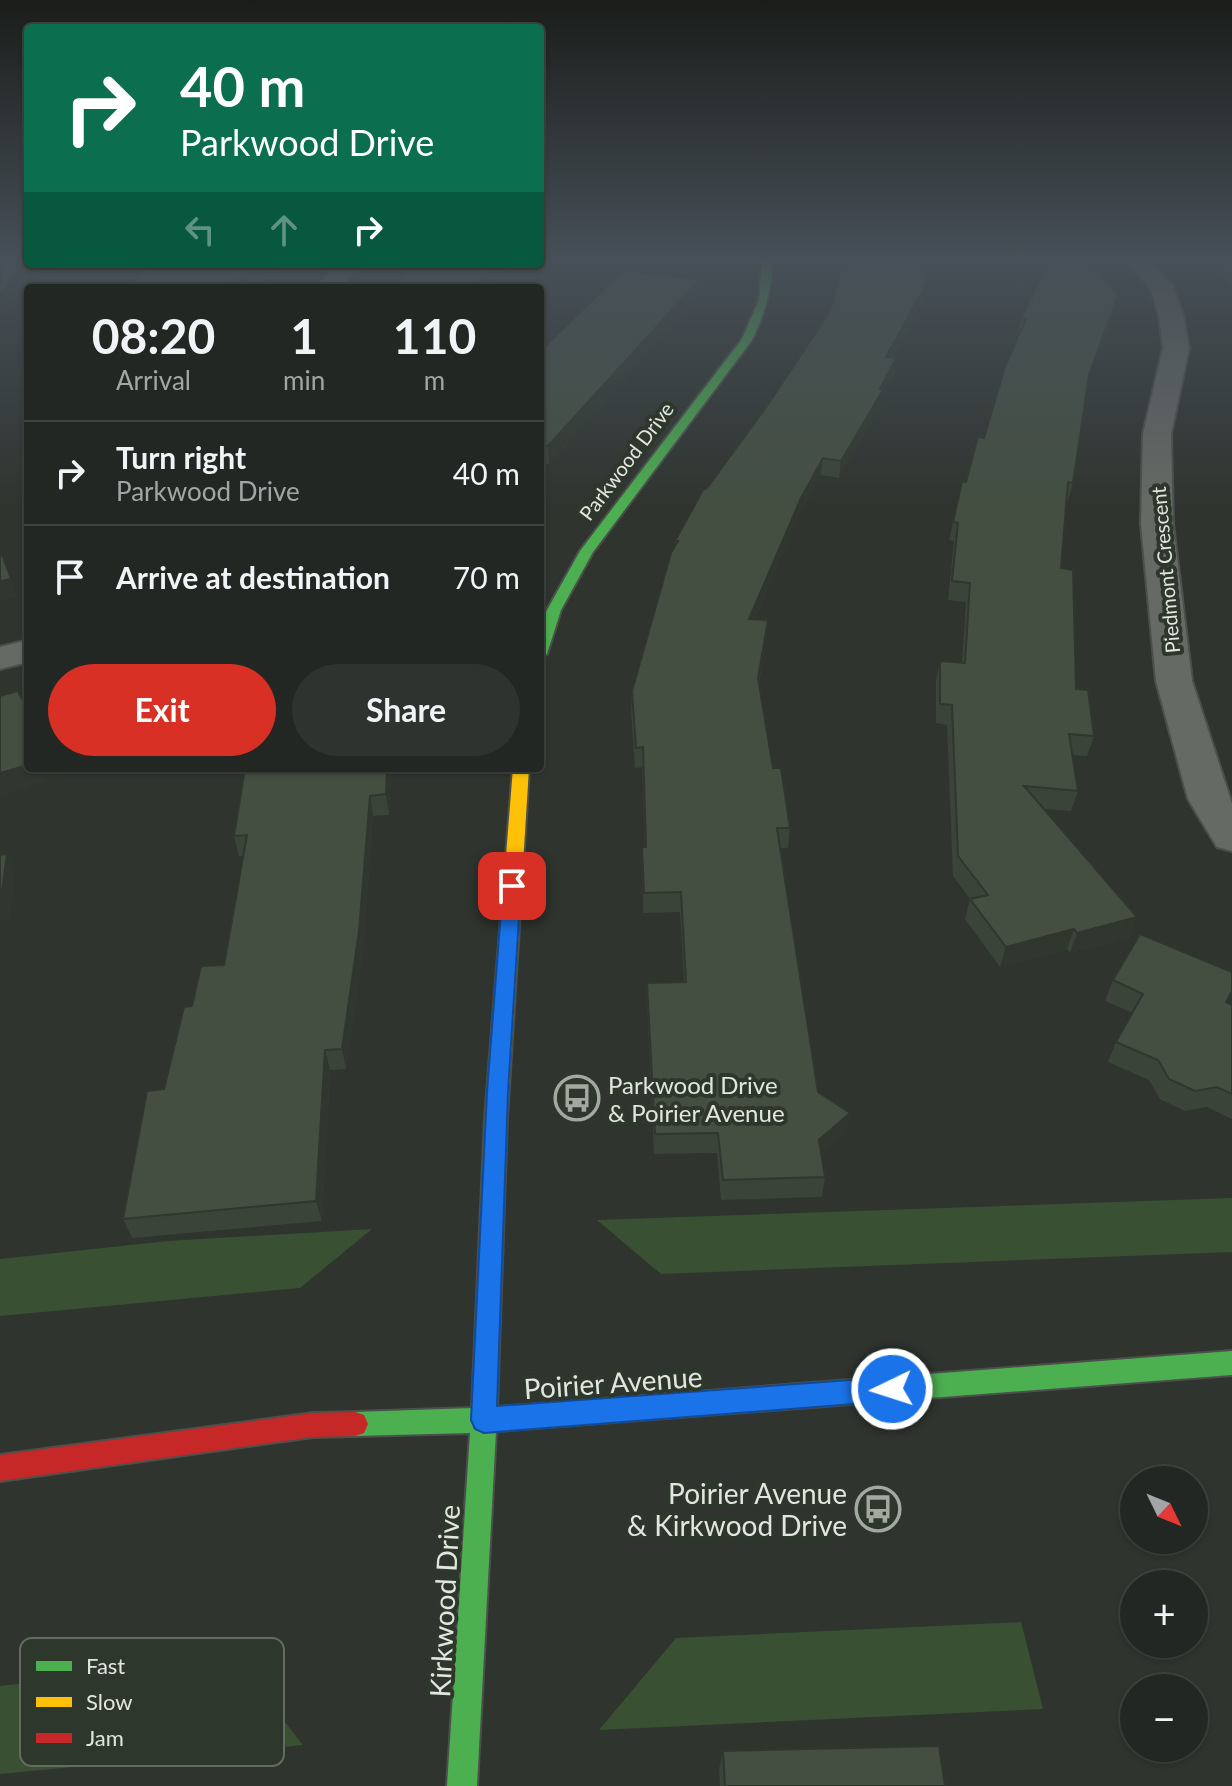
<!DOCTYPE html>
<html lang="en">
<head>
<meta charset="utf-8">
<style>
  body { margin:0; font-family:Lato,sans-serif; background:#2f3330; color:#f1f3f6; height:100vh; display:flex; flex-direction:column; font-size:30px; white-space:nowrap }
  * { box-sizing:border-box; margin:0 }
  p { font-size:26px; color:#a3a5a6 }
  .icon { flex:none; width:44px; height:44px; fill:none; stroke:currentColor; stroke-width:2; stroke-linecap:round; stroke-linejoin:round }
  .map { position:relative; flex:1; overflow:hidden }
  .side { position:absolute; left:24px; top:284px; width:520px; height:488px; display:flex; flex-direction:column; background:#232723; border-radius:8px; box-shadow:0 2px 6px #0004,0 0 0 2px #404441 }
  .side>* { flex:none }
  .guide { position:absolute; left:24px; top:24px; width:520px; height:244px; border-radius:8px; box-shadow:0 2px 6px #0004,0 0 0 2px #404441; background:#0b6e4f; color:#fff; overflow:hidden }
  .needle { width:52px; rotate:133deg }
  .buttons { position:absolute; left:1120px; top:1466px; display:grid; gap:16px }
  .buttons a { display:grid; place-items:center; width:88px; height:88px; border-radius:50%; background:#232723; box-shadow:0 2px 6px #0004,0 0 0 2px #404441; font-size:40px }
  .pin { position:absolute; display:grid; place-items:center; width:68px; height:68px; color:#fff; margin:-34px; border-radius:16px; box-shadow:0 4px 12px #0006 }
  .me { position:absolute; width:88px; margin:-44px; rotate:266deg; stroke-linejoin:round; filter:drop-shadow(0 0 6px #0008) }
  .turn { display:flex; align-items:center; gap:28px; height:168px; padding:0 24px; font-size:36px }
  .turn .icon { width:104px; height:104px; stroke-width:2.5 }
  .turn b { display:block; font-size:56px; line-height:68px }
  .lanes { display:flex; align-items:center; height:76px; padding:0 24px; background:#0003; justify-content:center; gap:40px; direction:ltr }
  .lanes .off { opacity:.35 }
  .eta { display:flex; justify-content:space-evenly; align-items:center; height:136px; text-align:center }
  .eta b { font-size:48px; font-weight:700; line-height:56px }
  .action { display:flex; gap:16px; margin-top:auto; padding:16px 24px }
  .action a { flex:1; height:92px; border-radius:48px; background:#d93025; color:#fff; font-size:32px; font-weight:700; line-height:92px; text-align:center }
  .action a+a { background:#2f3330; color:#f1f3f6 }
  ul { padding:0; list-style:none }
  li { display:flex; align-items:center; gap:24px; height:104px; padding:0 24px; border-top:2px solid #404441 }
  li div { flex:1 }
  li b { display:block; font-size:30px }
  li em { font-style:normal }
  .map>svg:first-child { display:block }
  .green { fill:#395132 }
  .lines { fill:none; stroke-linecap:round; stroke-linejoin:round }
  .street-casing { stroke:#4c504c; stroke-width:4 }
  .fast-casing { stroke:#4c504c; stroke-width:4 }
  .slow-casing { stroke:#4c504c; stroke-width:4 }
  .jam-casing { stroke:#4c504c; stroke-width:4 }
  .street { fill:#666a65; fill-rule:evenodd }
  .fast { fill:#4caf50; fill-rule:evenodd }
  .slow { fill:#ffc107; fill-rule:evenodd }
  .jam { fill:#c62828; fill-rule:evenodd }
  .wall { fill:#3a4439 }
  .shaded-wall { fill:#30372e }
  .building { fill:#444f42; stroke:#30372e; stroke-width:2 }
  .route { fill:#1a73e8; stroke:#114b97; stroke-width:2 }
  .labels { text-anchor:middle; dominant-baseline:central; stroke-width:8; stroke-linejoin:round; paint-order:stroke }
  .far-street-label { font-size:20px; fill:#e1e6df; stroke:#2e372c }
  .poi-label { font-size:24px; fill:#e1e6df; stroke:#2e372c; text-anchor:start }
  .near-street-label { font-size:28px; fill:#e1e6df; stroke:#2e372c }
  .near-poi-label { font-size:28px; fill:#e1e6df; stroke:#2e372c; text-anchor:end }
  .key { fill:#2e372c; stroke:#646c62; stroke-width:2 }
  .key-label { font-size:22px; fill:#e1e6df }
</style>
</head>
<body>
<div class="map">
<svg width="1232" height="1786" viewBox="0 0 1232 1786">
  <rect width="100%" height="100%" fill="#2f342f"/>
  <!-- green -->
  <path class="green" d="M 1232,1198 L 1232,1252 L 661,1274 L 597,1220 Z
    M 372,1229 L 300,1288 L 0,1316 L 0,1259 L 168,1241 Z
    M 1021,1622 L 1043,1709 L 599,1730 L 676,1638 Z
    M 236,1660 L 303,1745 L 0,1774 L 0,1686 Z"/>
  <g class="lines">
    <!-- street casing -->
    <g class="street-casing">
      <path id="street" d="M 1124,257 L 1147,257 L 1173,286 L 1183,315 L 1189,348 L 1171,434 L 1173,524 L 1192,681 L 1232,804 L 1232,851 L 1217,847 L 1188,799 L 1156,681 L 1141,524 L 1143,434 L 1163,348 L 1159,315 L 1150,288 Z
        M 336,264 L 359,264 L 341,288 L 317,288 Z
        M 28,640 L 28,662 L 0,669 L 0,647 Z"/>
    </g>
    <!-- fast casing -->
    <g class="fast-casing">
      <path id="fast" d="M 762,257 L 772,257 C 773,287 765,313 752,340 L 593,552 L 561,610 L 547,654 L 540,658 L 540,631 L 547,610 L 580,551 L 742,339 L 759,300 Z
        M 496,1109 L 503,1112 L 507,1118 L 497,1407 L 1232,1351 L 1232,1375 L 496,1431 L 477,1786 L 447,1786 L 470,1433 L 355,1436 L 346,1433 L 342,1424 L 346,1415 L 355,1412 L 472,1408 L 485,1118 L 489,1112 Z"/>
    </g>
    <!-- slow casing -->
    <g class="slow-casing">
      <path id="slow" d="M 513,768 L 529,768 L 507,1118 L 503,1124 L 496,1127 L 489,1124 L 485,1118 Z"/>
    </g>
    <!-- jam casing -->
    <g class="jam-casing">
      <path id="jam" d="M 355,1412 L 364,1415 L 368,1424 L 364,1433 L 355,1436 L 313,1437 L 0,1481 L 0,1455 L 313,1413 Z"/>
    </g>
    <!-- street -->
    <use href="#street" class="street"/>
    <!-- fast -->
    <use href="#fast" class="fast"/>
    <!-- slow -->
    <use href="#slow" class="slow"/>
    <!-- jam -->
    <use href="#jam" class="jam"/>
  </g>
  <!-- wall -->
  <path class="wall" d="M 852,257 L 924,298 L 893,357 L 894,374 L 882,397 L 881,407 L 839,478 L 821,475 L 799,516 L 755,619 L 768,620 L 766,640 L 759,683 L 773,768 L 790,828 L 788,848 L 780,848 L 818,1092 L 850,1113 L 846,1133 L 822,1154 L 825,1177 L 822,1197 L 721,1200 L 717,1153 L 654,1154 L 647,1003 L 647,983 L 684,982 L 680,912 L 643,913 L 642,847 L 645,847 L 642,767 L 635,768 L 631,711 L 632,691 L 675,547 L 675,541 L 707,488 L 767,406 L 829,313 L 852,265 Z
    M 1216,257 L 1232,257 L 1232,287 L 1215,261 Z
    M 279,264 L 264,284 L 249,284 L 246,288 L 128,288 Z
    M 699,280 L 699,295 L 549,464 L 540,462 L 540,351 Z
    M 1118,295 L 1114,311 L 1087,384 L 1073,483 L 1068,501 L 1066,501 L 1061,568 L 1076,689 L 1094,736 L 1087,756 L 1072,755 L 1078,791 L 1071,811 L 1044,809 L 1130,937 L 1070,953 L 1067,949 L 1000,967 L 965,919 L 970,899 L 953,876 L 947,725 L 936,723 L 936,680 L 940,661 L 962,663 L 966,602 L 948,600 L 954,541 L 949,540 L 962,482 L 966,482 L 984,438 L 1019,334 L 1018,334 L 1021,318 Z
    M 245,768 L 391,768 L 389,815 L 373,816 L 363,951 L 346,1069 L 330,1070 L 322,1221 L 132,1238 L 123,1219 L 192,1006 L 224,965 L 243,856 L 239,856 L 234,836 Z
    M 1113,980 L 1226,1003 L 1232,1005 L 1232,1119 L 1207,1107 L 1185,1111 L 1160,1099 L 1149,1080 L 1108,1062 L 1116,1042 L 1133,1013 L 1105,1001 Z
    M 723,1751 L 945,1786 L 720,1786 L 719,1769 Z"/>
  <!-- shaded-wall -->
  <path class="shaded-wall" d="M 30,264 L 87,264 L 27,282 L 4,312 L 0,314 L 0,296 L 23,266 Z
    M 265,264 L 279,264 L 264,284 L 261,269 Z
    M 493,264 L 503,264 L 504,268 L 487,288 L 472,288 Z
    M 246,269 L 249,284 L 246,288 L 238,288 L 237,282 Z
    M 699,280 L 699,295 L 549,464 L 548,446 Z
    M 927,283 L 924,298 L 884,373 L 886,357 Z
    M 1118,295 L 1114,311 L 1084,391 L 1089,375 Z
    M 896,358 L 894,374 L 882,397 L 881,407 L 839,478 L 841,461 Z
    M 823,458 L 821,475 L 799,516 L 748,638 L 749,619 L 801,498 Z
    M 11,579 L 18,598 L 0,602 L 0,581 Z
    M 768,620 L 766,640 L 756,697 L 758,678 Z
    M 28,765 L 28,768 L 88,768 L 0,796 L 0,773 Z
    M 387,768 L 391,768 L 389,815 L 386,794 Z
    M 370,796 L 373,816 L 363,951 L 346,1069 L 342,1049 Z
    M 7,854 L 16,874 L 10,919 L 0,921 L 0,899 Z
    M 1137,917 L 1130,937 L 1070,953 L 1077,933 Z
    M 1074,929 L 1067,949 L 1000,967 L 1006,947 Z
    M 325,1050 L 330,1070 L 322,1221 L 316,1201 Z
    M 850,1113 L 846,1133 L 816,1160 L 819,1140 Z"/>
  <!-- building -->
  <path class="building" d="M 0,257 L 28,257 L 28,264 L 30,264 L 23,266 L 0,296 Z
    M 853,257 L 922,257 L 927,283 L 886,357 L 896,358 L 880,389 L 883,390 L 841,461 L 823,458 L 801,498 L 749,619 L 768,620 L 758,678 L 773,768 L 781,768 L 790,828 L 777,828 L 818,1092 L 850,1113 L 819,1140 L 825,1177 L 723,1180 L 718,1133 L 655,1134 L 647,983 L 686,982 L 681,892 L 644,893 L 642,847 L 646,847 L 643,747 L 636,748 L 632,691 L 671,553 L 678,541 L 675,541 L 703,490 L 707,488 L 767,406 L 829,313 L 843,265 L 854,265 Z
    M 1051,257 L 1085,257 L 1118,295 L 1089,375 L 1073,483 L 1068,482 L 1061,568 L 1073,570 L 1076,689 L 1088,690 L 1094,736 L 1069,734 L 1078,791 L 1024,786 L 1137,917 L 1077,933 L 1074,929 L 1006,947 L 970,899 L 988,895 L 958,856 L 952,705 L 940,704 L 940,661 L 965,663 L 970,583 L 952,581 L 958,523 L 953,522 L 962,482 L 966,482 L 978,437 L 984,438 L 1005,367 L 1026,319 L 1021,318 Z
    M 1227,257 L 1232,257 L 1232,265 Z
    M 150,264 L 265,264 L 261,269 L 246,269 L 237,282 L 225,281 L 219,288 L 128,288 Z
    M 411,264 L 493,264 L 472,288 L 394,288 Z
    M 624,270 L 699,280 L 548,446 L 540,445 L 540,351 Z
    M 0,549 L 11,579 L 0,581 Z
    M 18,691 L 24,703 L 28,702 L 28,765 L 0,773 L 0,696 Z
    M 245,768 L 387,768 L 386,794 L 370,796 L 359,931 L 342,1049 L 325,1050 L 316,1201 L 123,1219 L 147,1091 L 164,1089 L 184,1007 L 192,1006 L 201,966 L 224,965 L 247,835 L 234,836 Z
    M 7,854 L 1,899 L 0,899 L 0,855 Z
    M 1140,934 L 1232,972 L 1232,991 L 1226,1002 L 1232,1005 L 1232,1094 L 1217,1087 L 1195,1091 L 1169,1079 L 1158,1060 L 1116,1042 L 1143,994 L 1113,980 Z
    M 939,1746 L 945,1786 L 725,1786 L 723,1751 Z"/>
  <!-- sky -->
  <linearGradient id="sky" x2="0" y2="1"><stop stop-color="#1a1d1a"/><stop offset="0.51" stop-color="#475058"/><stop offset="1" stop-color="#475058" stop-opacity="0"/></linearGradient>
  <rect width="1232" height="507" fill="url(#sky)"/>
  <!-- route -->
  <path class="route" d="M 512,880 L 521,886 L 508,1092 L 497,1406 L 892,1377 L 901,1381 L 905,1389 L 901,1398 L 892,1401 L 484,1433 L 475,1429 L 471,1420 L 487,1092 L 503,886 Z"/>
  <!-- icons -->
  <defs>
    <g id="bus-ring" transform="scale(2.3)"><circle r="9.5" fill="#2e372c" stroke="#a3a8a1" stroke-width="1.5"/><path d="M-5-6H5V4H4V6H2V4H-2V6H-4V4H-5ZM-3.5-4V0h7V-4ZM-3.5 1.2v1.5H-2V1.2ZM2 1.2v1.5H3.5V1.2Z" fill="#a3a8a1"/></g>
  </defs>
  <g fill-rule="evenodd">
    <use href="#bus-ring" x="577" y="1098"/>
    <use href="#bus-ring" x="878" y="1509"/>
  </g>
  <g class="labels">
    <!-- far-street labels -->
    <g class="far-street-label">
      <text transform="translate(626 461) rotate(-53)">Parkwood Drive</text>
      <text transform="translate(1165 570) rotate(-95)">Piedmont Crescent</text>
    </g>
    <!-- poi labels -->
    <g class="poi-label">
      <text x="608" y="1084">Parkwood Drive<tspan x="608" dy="28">&amp; Poirier Avenue</tspan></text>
    </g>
    <!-- near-street labels -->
    <g class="near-street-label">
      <text transform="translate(613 1382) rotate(-4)">Poirier Avenue</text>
      <text transform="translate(444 1601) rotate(-87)">Kirkwood Drive</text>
    </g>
    <!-- near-poi labels -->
    <g class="near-poi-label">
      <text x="847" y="1493">Poirier Avenue<tspan x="847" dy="32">&amp; Kirkwood Drive</tspan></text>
    </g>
  </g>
  <!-- legend -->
  <rect x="20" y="1638" width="264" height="128" rx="12" class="key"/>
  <rect x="36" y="1661" width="36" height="10" fill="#4caf50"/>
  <rect x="36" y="1697" width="36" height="10" fill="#ffc107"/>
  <rect x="36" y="1733" width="36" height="10" fill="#c62828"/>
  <g class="key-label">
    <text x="86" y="1674">Fast</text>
    <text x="86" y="1710">Slow</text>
    <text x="86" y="1746">Jam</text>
  </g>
</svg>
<div class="buttons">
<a><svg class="needle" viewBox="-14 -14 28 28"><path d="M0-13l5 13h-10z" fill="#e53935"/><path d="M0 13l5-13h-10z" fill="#a3a5a6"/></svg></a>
<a>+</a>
<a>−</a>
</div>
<div class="pin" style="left:512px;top:886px;background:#d93025"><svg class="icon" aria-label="arrive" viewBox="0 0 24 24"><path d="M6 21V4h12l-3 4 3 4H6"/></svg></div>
<svg class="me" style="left:892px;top:1389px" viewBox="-20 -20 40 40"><circle r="17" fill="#1a73e8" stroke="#fff" stroke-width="3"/><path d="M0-11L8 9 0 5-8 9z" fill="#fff"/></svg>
<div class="guide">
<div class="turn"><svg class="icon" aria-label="right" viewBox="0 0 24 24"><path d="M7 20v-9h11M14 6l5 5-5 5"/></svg><div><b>40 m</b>Parkwood Drive</div></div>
<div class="lanes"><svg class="icon off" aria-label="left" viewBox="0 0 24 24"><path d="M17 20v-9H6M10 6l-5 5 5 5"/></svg><svg class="icon off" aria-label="ahead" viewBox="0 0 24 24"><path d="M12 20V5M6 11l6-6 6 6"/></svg><svg class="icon" aria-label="right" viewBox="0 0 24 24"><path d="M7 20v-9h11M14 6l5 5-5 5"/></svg></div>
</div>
<section class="side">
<div class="eta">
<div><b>08:20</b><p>Arrival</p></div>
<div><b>1</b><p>min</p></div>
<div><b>110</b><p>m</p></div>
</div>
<ul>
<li><svg class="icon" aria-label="right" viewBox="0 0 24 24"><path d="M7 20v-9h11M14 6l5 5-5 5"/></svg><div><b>Turn right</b><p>Parkwood Drive</p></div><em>40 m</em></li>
<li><svg class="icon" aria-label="arrive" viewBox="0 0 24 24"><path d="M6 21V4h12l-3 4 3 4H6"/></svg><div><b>Arrive at destination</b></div><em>70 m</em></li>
</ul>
<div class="action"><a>Exit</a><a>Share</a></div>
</section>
</div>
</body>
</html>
